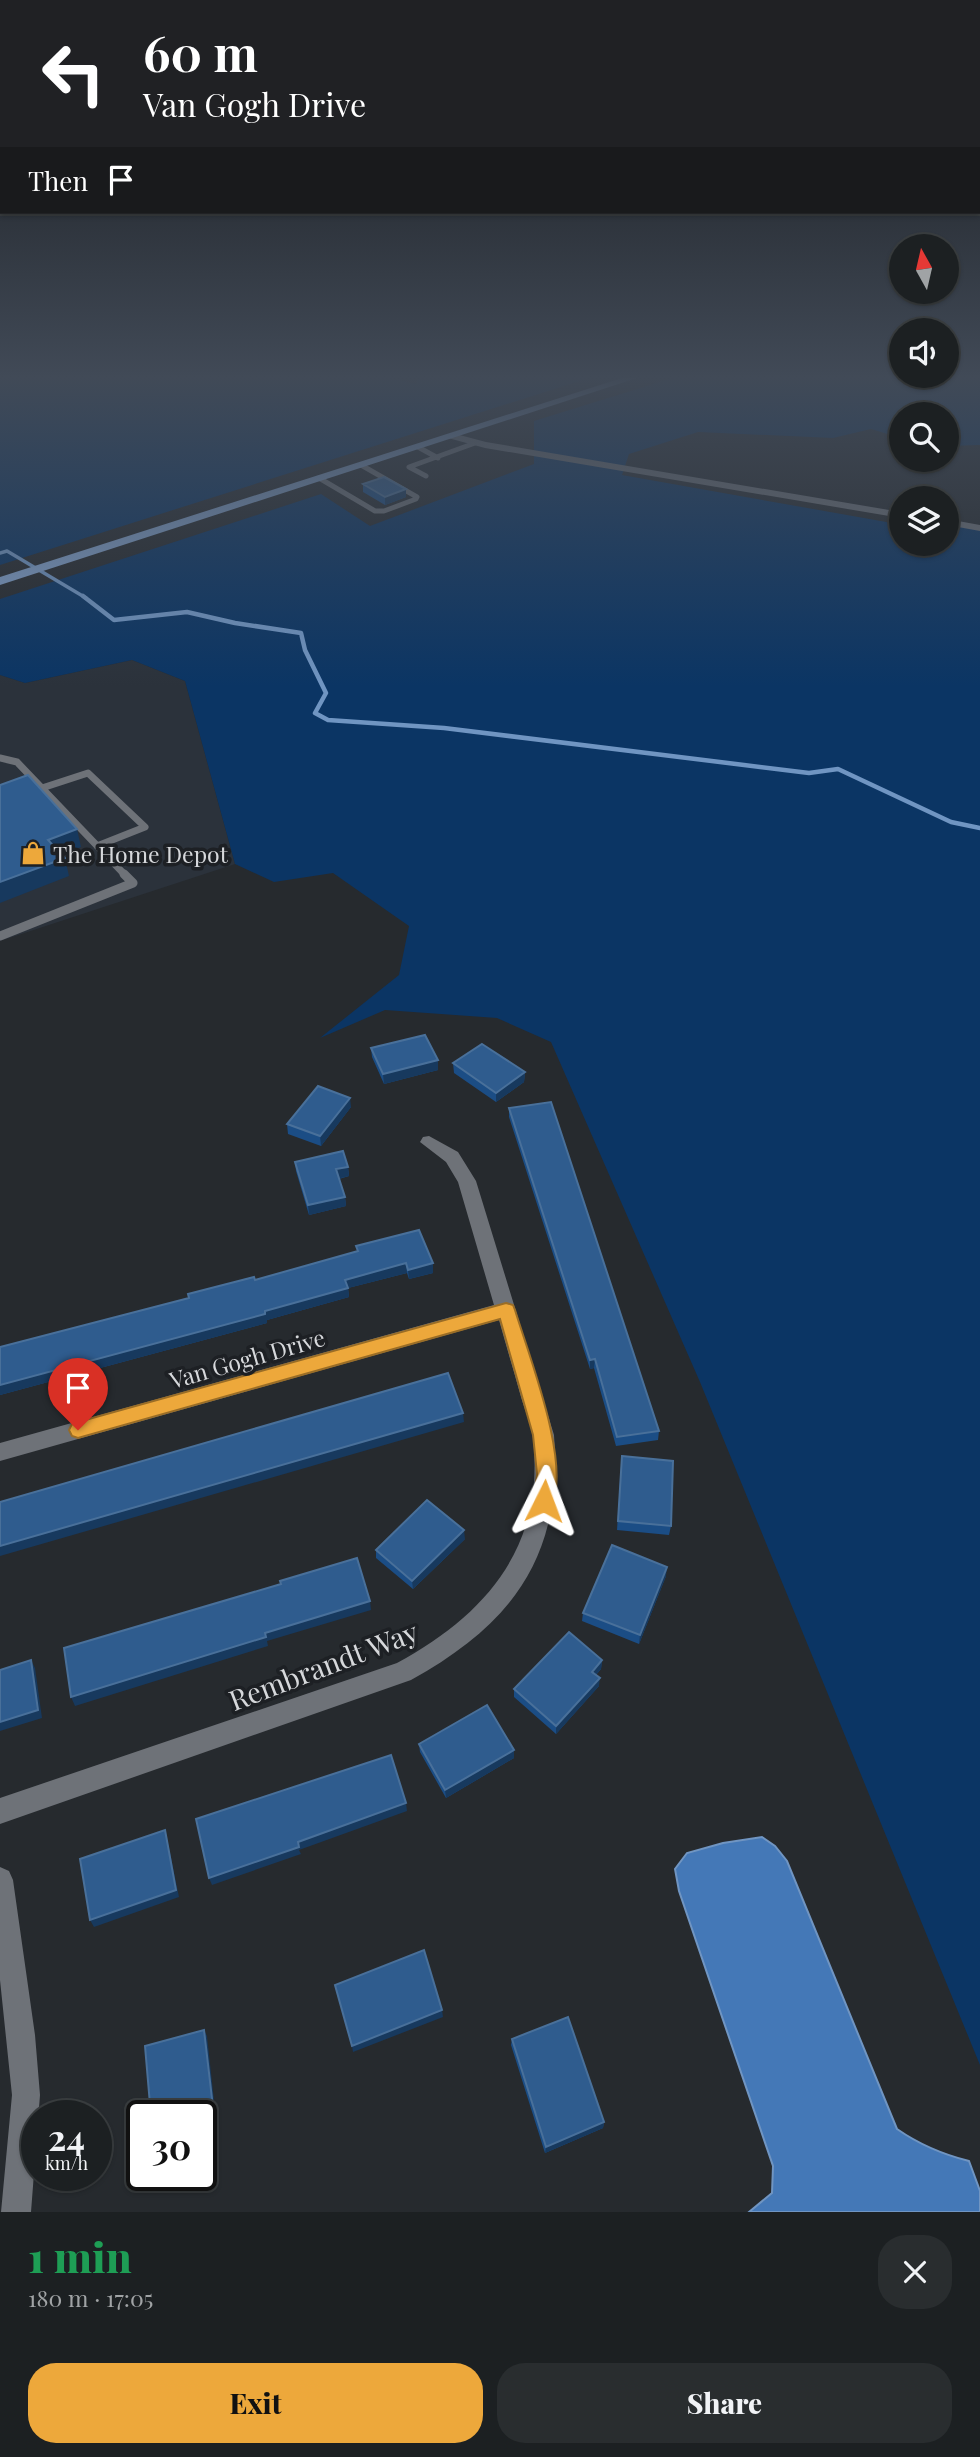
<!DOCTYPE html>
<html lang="en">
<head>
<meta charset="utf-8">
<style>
  body { margin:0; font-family:"Playfair Display",serif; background:#292d2f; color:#f1f3f6; height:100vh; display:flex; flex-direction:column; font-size:26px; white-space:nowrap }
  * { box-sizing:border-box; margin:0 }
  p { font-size:23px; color:#a0a3a5 }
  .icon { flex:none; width:38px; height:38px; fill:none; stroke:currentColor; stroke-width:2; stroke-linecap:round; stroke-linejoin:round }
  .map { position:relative; height:2212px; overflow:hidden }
  .sheet { display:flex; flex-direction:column; background:#1c2022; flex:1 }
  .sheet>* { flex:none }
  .guide { position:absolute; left:0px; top:0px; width:980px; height:214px; box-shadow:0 2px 5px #0004,0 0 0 2px #3a3e40; background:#202124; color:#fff; overflow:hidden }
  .needle { width:46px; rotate:352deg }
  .buttons { position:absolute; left:889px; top:234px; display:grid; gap:14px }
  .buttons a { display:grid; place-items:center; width:70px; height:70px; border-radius:50%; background:#1c2022; box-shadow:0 2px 5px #0004,0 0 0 2px #3a3e40; font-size:35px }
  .speed { position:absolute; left:21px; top:2100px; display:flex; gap:14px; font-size:35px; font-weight:700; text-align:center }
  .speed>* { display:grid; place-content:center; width:91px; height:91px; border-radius:50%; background:#1c2022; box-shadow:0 2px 5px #0004,0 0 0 2px #3a3e40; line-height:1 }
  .speed small { font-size:18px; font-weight:400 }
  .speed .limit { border:4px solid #111; border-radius:10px; background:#fff; color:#111 }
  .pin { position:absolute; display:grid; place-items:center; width:60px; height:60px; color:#fff; margin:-72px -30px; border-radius:50% 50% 50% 0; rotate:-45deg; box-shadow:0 0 7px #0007 }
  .pin .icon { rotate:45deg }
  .me { position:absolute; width:77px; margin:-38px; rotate:3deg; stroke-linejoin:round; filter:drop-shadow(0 0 5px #0008) }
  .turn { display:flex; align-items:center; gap:24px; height:147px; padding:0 28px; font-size:32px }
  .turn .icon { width:91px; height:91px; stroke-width:2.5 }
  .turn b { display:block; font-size:49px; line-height:60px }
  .then { display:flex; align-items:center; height:66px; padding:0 28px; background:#0003; gap:14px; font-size:26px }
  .round { display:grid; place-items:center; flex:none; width:74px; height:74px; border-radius:28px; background:#292d2f }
  .headline { display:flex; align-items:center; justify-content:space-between; height:119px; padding:0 28px }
  h1 { font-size:42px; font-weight:800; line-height:52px; color:#1e9e55 }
  .primary-button { display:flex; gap:14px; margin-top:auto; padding:14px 28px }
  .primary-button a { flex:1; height:80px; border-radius:28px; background:#eda83b; color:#111; font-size:28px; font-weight:800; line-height:80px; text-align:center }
  .primary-button a+a { background:#292d2f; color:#f1f3f6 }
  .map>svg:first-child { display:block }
  .built { fill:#2b323b }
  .green { fill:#0b3564 }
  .water { fill:#4478b7; stroke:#7095c2; stroke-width:2 }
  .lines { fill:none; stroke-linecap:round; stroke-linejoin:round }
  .stream-far1 { stroke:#7095c2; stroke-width:3.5 }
  .stream { stroke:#7095c2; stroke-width:4.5 }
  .lane-far2 { stroke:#6e7278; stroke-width:5 }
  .lane-far1 { stroke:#6e7278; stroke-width:7 }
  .lane { stroke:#6e7278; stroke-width:9 }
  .street { fill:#6e7278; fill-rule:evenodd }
  .primary { fill:#7f9ec7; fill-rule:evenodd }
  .wall { fill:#1b4d85 }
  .shaded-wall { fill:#17395e }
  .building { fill:#2f5c8e; stroke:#49709a; stroke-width:2 }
  .route { fill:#eda83b; stroke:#9a6d26; stroke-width:2 }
  .labels { text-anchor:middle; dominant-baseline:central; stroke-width:7; stroke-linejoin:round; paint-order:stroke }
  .poi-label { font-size:23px; fill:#d6d8db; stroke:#1d2024; text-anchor:start }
  .street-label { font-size:23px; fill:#d6d8db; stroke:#1d2024 }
  .near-street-label { font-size:28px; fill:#d6d8db; stroke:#1d2024 }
</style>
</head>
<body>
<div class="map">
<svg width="980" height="2212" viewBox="0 0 980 2212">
  <rect width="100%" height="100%" fill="#262a2e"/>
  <!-- built -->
  <path class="built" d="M 132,660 L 185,681 L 235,864 L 0,941 L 0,675 L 25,683 Z"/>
  <!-- green -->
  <path class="green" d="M 0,376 L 384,376 L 416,384 L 420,376 L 595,376 L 0,565 Z
    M 679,376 L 980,376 L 980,445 L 947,446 L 947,415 L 901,415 L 901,438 L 871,429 L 833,438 L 698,432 L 629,454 L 622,475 L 892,523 L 898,515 L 901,516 L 901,544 L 947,544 L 947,523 L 980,528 L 980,2065 L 700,1382 L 551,1042 L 497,1018 L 385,1010 L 320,1038 L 399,975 L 409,926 L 333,873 L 274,882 L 235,864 L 185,681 L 132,660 L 25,683 L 0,675 L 0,599 L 321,494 L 370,526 L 534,464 L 534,421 Z"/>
  <!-- water -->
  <path class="water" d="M 762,1837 L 775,1846 L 787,1861 L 897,2129 C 920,2145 941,2154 969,2161 L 980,2191 L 980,2212 L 749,2212 L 772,2193 L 773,2166 L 679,1891 L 675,1869 L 687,1853 L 723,1843 Z"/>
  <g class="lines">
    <!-- stream-far1 -->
    <path class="stream-far1" d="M 0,553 L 7,551 L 86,598"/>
    <!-- stream -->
    <path class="stream" d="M 83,596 L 114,620 L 187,612 L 235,623 L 301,633 L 305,650 L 326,693 L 315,713 L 328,720 L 444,728 L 809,773 L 838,769 L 951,822 L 980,828"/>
    <!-- lane-far2 -->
    <path class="lane-far2" d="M 418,447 L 438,458
      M 426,476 L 409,467 L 475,443
      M 319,478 L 375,511 L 384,511 L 416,499 L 417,497 L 361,465"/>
    <!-- lane-far1 -->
    <path class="lane-far1" d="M 0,758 L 17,762 L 126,876
      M 42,788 L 88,773 L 145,827 L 97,846"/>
    <!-- lane -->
    <path class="lane" d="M 0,936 L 133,883 L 124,874"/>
    <!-- street -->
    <path class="street" d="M 452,433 L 486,442 L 901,512 L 901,518 L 485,448 L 448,438 L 447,436 Z
      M 947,519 L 980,525 L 980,531 L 947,525 Z
      M 429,1136 L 458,1152 L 476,1181 L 554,1435 C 563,1555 514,1623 411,1680 L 0,1824 L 0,1798 L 397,1663 C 487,1614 545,1546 533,1438 C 531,1424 525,1410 521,1397 C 514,1371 506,1346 499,1320 L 0,1461 L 0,1443 L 494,1305 L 458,1182 L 446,1162 L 420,1142 L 423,1137 Z
      M 0,1867 L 9,1871 L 13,1880 L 35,2035 L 40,2095 L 31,2212 L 1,2212 L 12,2095 L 0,1980 Z"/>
    <!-- primary -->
    <path class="primary" d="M 628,376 L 643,376 L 0,585 L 0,577 Z"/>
  </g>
  <!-- wall -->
  <path class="wall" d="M 363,484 L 406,497 L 385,505 L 363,492 Z
    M 371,1048 L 438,1060 L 438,1070 L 384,1084 L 372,1057 Z
    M 453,1063 L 525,1072 L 524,1082 L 496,1102 L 454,1073 Z
    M 351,1107 L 321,1146 L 288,1134 L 287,1124 Z
    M 509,1108 L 659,1431 L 658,1440 L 616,1446 L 594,1368 L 590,1369 L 509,1117 Z
    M 295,1162 L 348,1167 L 349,1176 L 339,1179 L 345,1197 L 346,1206 L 309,1215 L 296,1171 Z
    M 356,1246 L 433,1273 L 409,1279 L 407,1273 L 348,1288 L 349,1297 L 267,1320 L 267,1323 L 0,1395 L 0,1347 L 189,1298 L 357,1252 Z
    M 621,1466 L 671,1526 L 669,1535 L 617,1530 Z
    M 465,1539 L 413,1589 L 376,1558 L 376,1550 Z
    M 666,1576 L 639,1644 L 582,1621 L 583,1613 Z
    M 602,1660 L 601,1669 L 596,1675 L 599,1686 L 556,1734 L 514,1697 L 514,1689 Z
    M 419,1744 L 514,1758 L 446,1798 L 420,1752 Z
    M 512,2039 L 604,2122 L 603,2128 L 545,2153 L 511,2045 Z"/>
  <!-- shaded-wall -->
  <path class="shaded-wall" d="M 406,489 L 406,497 L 385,505 L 385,497 Z
    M 77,829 L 81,847 L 52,858 L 48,840 Z
    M 65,858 L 69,876 L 0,903 L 0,882 Z
    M 438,1060 L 438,1070 L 384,1084 L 383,1074 Z
    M 525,1072 L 524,1082 L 496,1102 L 496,1093 Z
    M 350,1098 L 351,1107 L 321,1146 L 320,1136 Z
    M 348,1167 L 349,1176 L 337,1179 L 336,1169 Z
    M 345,1197 L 346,1206 L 309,1215 L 308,1205 Z
    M 406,1263 L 407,1273 L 348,1288 L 349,1297 L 267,1320 L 267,1323 L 0,1395 L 0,1385 L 265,1311 L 345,1280 Z
    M 433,1263 L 433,1273 L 409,1279 L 408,1270 Z
    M 595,1359 L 594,1368 L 590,1369 L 590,1360 Z
    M 463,1413 L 464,1422 L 0,1556 L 0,1546 Z
    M 464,1530 L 465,1539 L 413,1589 L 412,1581 Z
    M 667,1567 L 666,1576 L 639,1644 L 640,1635 Z
    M 370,1601 L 371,1610 L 267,1641 L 268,1646 L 75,1706 L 71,1697 L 265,1633 Z
    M 31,1660 L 35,1668 L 42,1718 L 0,1731 L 0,1722 Z
    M 602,1660 L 601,1669 L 591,1680 L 592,1672 Z
    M 600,1678 L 599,1686 L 556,1734 L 556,1726 Z
    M 514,1750 L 514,1758 L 446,1798 L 445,1790 Z
    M 406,1803 L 407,1811 L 299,1850 L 301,1854 L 212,1885 L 209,1878 L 298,1842 Z
    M 165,1830 L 167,1838 L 179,1897 L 94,1927 L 90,1920 Z
    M 442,2010 L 443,2017 L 353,2052 L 352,2046 Z
    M 204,2030 L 207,2036 L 218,2138 L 201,2143 Z
    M 604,2122 L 603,2128 L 545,2153 L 546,2147 Z"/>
  <!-- building -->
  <path class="building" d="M 384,477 L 406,489 L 385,497 L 363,484 Z
    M 28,775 L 77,829 L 48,840 L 65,858 L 0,882 L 0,785 Z
    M 425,1035 L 438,1060 L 383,1074 L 371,1048 Z
    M 482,1044 L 525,1072 L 496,1093 L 453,1063 Z
    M 318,1086 L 350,1098 L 320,1136 L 287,1124 Z
    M 551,1102 L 659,1431 L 617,1437 L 595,1359 L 590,1360 L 509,1108 Z
    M 343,1151 L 348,1167 L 336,1169 L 345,1197 L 308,1205 L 295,1162 Z
    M 419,1230 L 433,1263 L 408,1270 L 406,1263 L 345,1280 L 348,1288 L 265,1311 L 265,1314 L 0,1385 L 0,1347 L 189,1298 L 188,1294 L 254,1277 L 255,1280 L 358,1251 L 356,1246 Z
    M 448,1373 L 463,1413 L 0,1546 L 0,1502 Z
    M 622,1456 L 673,1461 L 671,1526 L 618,1521 Z
    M 427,1500 L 464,1530 L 412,1581 L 376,1550 Z
    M 612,1545 L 667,1567 L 640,1635 L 583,1613 Z
    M 357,1558 L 370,1601 L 265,1633 L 266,1637 L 71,1697 L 64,1648 L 281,1584 L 280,1581 Z
    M 569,1632 L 602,1660 L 592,1672 L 600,1678 L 556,1726 L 514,1689 Z
    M 31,1660 L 38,1710 L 0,1722 L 0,1670 Z
    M 487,1705 L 514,1750 L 445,1790 L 419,1744 Z
    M 391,1755 L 406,1803 L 298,1842 L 299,1847 L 209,1878 L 196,1819 Z
    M 165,1830 L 176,1890 L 90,1920 L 80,1859 Z
    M 424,1950 L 442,2010 L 352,2046 L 335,1985 Z
    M 568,2017 L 604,2122 L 546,2147 L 512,2039 Z
    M 204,2030 L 216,2133 L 201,2137 L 201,2116 L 151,2116 L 145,2046 Z"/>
  <!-- sky -->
  <linearGradient id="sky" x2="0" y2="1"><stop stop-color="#151719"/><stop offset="0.55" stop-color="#414a57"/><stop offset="1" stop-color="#414a57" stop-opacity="0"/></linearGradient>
  <rect width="980" height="686" fill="url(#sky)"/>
  <!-- route -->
  <path class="route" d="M 506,1303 L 513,1305 L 515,1310 C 529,1356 572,1465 551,1507 L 544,1510 L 537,1507 L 534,1501 L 537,1474 L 533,1435 L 500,1319 L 78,1438 L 72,1436 L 69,1430 L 72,1424 L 78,1422 Z"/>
  <!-- icons -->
  <defs>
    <g id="shop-bare" transform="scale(1.89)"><path d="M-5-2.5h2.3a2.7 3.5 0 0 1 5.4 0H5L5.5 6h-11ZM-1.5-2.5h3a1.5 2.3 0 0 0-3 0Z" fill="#eda83b" stroke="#1d2024" stroke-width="2.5" paint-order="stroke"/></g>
  </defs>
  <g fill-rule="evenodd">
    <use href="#shop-bare" x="33" y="853"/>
  </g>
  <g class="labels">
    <!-- poi labels -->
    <g class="poi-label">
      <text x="53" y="853">The Home Depot</text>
    </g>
    <!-- street labels -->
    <g class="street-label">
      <text transform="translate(247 1358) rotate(-16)">Van Gogh Drive</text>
    </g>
    <!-- near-street labels -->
    <g class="near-street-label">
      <text transform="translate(323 1665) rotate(-21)">Rembrandt Way</text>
    </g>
  </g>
</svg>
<div class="buttons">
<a><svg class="needle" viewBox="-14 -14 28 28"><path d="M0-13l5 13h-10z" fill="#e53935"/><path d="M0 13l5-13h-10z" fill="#a0a3a5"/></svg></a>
<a><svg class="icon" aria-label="sound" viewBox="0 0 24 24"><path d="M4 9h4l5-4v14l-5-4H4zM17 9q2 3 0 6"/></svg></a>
<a><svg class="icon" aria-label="search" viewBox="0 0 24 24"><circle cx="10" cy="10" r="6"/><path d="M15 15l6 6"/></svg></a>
<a><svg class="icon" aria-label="layers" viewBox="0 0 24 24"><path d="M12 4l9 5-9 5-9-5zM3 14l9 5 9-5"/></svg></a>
</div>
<div class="speed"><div>24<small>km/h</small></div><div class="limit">30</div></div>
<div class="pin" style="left:78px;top:1430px;background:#d93025"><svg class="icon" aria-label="arrive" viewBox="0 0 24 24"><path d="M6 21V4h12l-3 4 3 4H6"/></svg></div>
<svg class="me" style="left:544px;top:1501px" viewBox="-20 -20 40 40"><path d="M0-17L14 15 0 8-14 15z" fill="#eda83b" stroke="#fff" stroke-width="4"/></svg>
<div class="guide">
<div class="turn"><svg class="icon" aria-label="left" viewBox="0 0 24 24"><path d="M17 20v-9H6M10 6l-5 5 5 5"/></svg><div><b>60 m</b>Van Gogh Drive</div></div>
<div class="then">Then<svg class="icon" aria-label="arrive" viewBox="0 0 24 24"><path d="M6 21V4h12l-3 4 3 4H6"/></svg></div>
</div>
</div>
<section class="sheet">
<div class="headline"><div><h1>1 min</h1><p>180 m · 17:05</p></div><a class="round"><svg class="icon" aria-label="close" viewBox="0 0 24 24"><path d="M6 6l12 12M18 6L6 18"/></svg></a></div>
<div class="primary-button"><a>Exit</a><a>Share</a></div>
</section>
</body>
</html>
